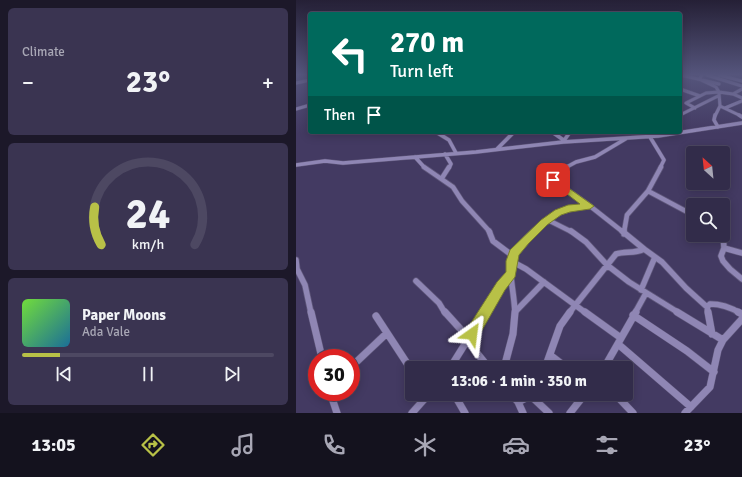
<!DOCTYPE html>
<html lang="en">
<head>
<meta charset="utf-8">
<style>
	:root { --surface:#322c4a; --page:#3a3451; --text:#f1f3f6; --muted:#a8a7b5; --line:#4d4862; --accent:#b8c147 }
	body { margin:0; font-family:Signika,sans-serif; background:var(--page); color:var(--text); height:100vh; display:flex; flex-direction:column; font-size:15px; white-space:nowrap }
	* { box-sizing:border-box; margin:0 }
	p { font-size:13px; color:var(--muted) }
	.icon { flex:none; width:22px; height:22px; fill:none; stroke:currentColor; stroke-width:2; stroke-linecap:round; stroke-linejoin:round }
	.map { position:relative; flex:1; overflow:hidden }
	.drawer { display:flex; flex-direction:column; gap:8px; padding:8px; background:#1c1829; width:296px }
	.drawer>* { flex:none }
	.hud { position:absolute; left:12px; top:12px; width:374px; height:122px; border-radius:4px; box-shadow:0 2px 10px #0003,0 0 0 1px var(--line); background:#00695c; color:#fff; overflow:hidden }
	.needle { width:26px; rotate:333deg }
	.buttons { position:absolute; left:390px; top:146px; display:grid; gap:8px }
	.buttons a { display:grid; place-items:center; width:44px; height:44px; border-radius:4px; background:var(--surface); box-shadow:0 2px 10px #0003,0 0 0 1px var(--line); font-size:20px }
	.speed { position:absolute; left:12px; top:349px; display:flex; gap:8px; font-size:20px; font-weight:700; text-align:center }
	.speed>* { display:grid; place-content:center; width:52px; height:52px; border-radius:50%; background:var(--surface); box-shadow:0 2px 10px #0003,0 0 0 1px var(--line); line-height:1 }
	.speed .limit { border:6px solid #d22; background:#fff; color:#111 }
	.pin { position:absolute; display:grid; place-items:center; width:34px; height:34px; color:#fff; margin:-17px; border-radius:8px; box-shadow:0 2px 6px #0006 }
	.me { position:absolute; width:44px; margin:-22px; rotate:31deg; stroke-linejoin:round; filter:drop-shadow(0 0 3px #0008) }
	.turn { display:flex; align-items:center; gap:14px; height:84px; padding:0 16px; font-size:18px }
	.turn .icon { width:52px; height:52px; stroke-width:2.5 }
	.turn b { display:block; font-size:28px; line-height:34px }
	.then { display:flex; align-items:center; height:38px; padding:0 16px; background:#0003; gap:8px; font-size:15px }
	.big { font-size:30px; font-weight:700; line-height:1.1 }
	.drawer .card { flex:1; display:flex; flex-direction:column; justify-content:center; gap:6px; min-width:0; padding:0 14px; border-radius:6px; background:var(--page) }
	.drawer .dial { align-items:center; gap:0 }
	.dial svg { height:104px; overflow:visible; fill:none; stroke:var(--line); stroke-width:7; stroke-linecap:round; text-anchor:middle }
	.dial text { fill:var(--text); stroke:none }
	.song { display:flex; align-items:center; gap:12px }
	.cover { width:48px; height:48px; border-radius:6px; background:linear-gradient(135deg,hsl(100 70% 55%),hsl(200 70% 35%)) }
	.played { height:4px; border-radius:2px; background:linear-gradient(90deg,var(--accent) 15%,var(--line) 15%) }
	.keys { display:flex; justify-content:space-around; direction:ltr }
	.heat { display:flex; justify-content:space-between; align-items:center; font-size:22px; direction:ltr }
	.trip { position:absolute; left:109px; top:361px; width:228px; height:40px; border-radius:4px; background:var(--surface); box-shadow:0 2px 10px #0003,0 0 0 1px var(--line); font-weight:700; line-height:40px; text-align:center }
	.menu { display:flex; height:64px; justify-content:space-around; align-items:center; background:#14121e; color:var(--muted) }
	.menu .icon { width:28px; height:28px }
	.menu .selected { color:var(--accent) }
	.menu b { font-size:18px; color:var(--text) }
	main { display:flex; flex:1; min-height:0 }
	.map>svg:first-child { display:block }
</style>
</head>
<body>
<main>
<section class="drawer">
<div class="card"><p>Climate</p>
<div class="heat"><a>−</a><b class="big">23°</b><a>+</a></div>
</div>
<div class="card dial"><svg viewBox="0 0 100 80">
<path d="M14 69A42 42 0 1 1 86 69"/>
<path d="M14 69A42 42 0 0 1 9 40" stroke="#b8c147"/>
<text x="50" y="56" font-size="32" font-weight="700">24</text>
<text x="50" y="72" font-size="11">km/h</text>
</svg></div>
<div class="card">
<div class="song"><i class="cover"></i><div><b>Paper Moons</b><p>Ada Vale</p></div></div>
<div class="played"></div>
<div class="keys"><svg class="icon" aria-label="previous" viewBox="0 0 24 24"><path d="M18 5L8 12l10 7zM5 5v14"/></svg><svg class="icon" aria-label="pause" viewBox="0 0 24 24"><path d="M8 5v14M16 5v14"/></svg><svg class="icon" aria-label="next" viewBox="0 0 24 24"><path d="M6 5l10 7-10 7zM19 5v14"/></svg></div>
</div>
</section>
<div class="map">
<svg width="446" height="413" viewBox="0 0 446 413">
	<rect width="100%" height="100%" fill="#433a62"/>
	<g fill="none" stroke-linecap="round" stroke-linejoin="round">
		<defs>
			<path id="minor-far4" d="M385,75L423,84
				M406,75L404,78L405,80L420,87L423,92L437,94L446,98
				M411,75L446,86
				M423,75L446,81
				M0,83L14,80
				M384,89L404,96
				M437,94L446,89
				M424,106L445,116
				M399,108L390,103L410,93L423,92
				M429,108L446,101
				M0,109L14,105
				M384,115L422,96
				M419,116L424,106L423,93"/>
			<path id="minor-far3" d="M419,115L418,120L422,127
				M443,115L446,117
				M140,132L153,140L160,153
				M256,132L269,141
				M351,132L368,160L364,168
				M267,142L274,132
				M201,149L218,132
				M149,154L155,164L153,168
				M119,157L129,168
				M0,165L29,161L47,163L180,152L267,142L362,136L446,123
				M269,168L280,162L299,157L331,138"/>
			<path id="minor-far2" d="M128,167L157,187L166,201L194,232
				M271,167L258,173L256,177L260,182L294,206L327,232
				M146,178L153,167
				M352,191L397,215
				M252,220L276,232
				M237,232C256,215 268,208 294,206
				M328,232L331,215L352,191L365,167"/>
			<path id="minor-far1" d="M193,231L197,241L217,256
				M275,231L290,242L311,265L333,282L383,313
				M326,231L348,249
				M328,234V231
				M427,235L428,248L425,256L427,261L434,269L446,279
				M428,248L446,253
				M0,260L1,269L9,285L15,313
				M215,261L230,269L290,313
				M120,281L143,303L149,313
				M345,290L359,257
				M411,307L414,304C425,304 434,307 444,313
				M219,312L248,282
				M188,313L215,273
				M219,313C217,274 204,261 238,231
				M273,313L320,254C330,251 338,254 348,249L366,262L390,288L411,307L412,313
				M339,313L350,293"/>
			<path id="minor" d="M15,312L26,358
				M149,312L168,333L172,342L193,368
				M289,312L325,338
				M381,312L427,340
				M412,312L416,334
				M442,312L446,314
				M337,315L391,351L418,372
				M80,316L116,371
				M322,344L395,407
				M254,355L271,368
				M55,367L91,333
				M154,368L189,312
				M208,368L217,334L219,312
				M249,368L264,326L274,312
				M308,368L340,312
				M34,392L41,413
				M158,394L169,413
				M215,394L222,402L227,413
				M319,394L337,413
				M222,402L230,398H237L253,413
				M116,413L133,394
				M274,413L289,394
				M389,413L414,387L422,350L427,340L446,319"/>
		</defs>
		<!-- minor-far4 casing -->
		<use href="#minor-far4" stroke="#5f577a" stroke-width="4"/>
		<!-- minor-far3 casing -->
		<use href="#minor-far3" stroke="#5f577a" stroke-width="4.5"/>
		<!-- minor-far2 casing -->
		<use href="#minor-far2" stroke="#5f577a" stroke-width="6"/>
		<!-- minor-far1 casing -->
		<use href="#minor-far1" stroke="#5f577a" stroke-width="7"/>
		<!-- minor casing -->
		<use href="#minor" stroke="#5f577a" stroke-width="8"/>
		<!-- minor-far4 -->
		<use href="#minor-far4" stroke="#8f86b4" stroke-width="3"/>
		<!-- minor-far3 -->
		<use href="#minor-far3" stroke="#8f86b4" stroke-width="3.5"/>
		<!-- minor-far2 -->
		<use href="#minor-far2" stroke="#8f86b4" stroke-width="4.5"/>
		<!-- minor-far1 -->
		<use href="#minor-far1" stroke="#8f86b4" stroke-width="5.5"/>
		<!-- minor -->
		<use href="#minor" stroke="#8f86b4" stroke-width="7"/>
	</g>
	<!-- sky -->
	<linearGradient id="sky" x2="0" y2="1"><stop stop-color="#252036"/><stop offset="0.56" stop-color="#55557c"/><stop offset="1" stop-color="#55557c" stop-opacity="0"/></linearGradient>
	<rect width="446" height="133" fill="url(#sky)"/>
	<!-- route -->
	<path fill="#b8c147" stroke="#787d2e" d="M257,177L298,206L294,209L274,212L265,215L251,225L233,243L223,255L219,277L209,290L181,339L176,341L171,339L170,334L171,329L201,282L210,272V261L214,250L245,220L259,210L272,205L284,204L254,181L253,180Z"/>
</svg>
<div class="buttons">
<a><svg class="needle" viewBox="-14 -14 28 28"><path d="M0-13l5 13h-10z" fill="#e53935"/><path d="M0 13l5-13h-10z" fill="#a8a7b5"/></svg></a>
<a><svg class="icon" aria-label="search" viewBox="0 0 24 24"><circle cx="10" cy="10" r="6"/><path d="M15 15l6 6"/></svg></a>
</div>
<div class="speed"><div class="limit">30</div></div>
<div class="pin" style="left:257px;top:180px;background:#d93025"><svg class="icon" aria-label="arrive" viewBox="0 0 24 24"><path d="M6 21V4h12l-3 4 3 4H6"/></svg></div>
<svg class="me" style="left:176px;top:334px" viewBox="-20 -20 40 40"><path d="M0-17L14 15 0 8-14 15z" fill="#b8c147" stroke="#fff" stroke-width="4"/></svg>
<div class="trip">13:06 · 1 min · 350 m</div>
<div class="hud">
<div class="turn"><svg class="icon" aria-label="left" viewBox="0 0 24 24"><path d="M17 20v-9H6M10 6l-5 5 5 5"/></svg><div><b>270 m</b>Turn left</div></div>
<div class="then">Then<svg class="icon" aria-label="arrive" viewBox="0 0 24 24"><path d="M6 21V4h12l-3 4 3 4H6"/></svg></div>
</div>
</div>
</main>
<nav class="menu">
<b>13:05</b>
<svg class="icon selected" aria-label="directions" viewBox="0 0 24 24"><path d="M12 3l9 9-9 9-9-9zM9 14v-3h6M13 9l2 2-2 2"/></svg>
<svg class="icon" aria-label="music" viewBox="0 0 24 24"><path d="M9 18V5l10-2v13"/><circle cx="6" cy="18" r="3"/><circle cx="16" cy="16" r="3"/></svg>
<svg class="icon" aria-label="phone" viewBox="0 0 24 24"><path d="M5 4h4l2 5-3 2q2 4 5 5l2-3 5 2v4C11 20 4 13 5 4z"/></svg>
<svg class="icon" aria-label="climate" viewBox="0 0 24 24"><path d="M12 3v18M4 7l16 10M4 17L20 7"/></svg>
<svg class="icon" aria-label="car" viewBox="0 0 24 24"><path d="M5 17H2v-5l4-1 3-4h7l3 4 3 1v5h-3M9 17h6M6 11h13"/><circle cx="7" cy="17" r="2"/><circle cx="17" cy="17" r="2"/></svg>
<svg class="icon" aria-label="filters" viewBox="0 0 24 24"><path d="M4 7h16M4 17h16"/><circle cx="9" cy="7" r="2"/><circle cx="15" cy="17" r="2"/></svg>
<b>23°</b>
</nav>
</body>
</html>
